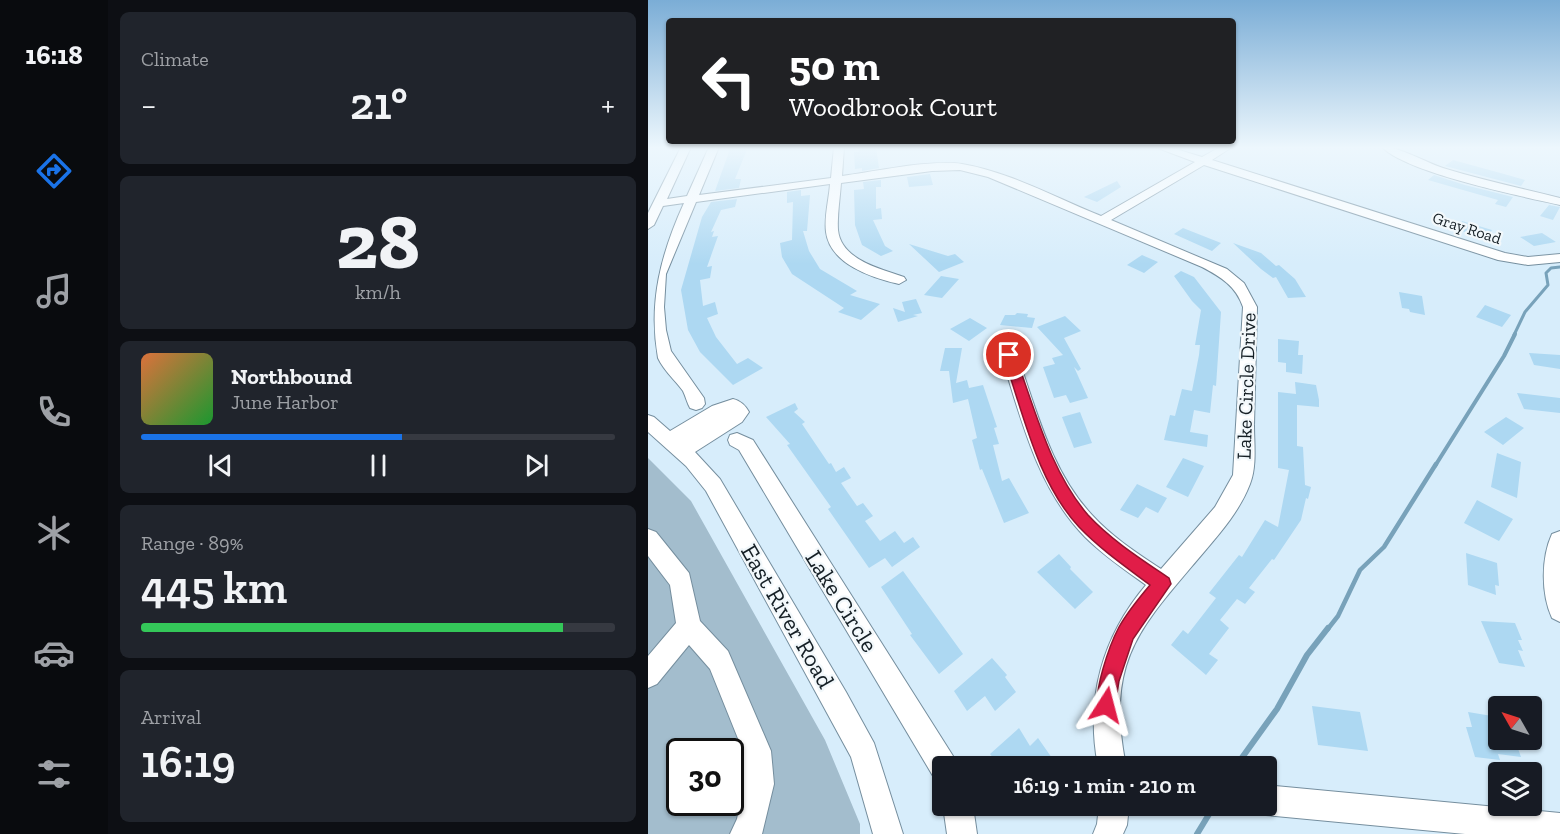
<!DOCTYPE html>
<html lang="en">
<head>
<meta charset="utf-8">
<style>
	:root { --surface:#171b24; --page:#20242c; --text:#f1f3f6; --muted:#9ea1a6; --line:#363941; --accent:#1a73e8 }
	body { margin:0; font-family:"Zilla Slab",serif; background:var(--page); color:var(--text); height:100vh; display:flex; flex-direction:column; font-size:22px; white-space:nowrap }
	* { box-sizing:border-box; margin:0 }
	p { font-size:20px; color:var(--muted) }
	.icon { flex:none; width:33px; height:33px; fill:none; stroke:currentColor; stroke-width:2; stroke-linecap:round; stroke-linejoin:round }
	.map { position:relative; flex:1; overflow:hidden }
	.drawer { display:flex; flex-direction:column; gap:12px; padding:12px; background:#0d0f14; width:540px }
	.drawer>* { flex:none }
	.guide { position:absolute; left:18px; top:18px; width:570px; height:126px; border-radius:6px; box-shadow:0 2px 4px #0004; background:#202124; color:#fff; overflow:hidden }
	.needle { width:39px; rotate:309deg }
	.controls { position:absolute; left:840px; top:696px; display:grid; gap:12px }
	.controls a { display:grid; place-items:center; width:54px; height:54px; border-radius:6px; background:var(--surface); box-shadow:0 2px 4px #0004; font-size:30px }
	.speed { position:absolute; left:18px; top:738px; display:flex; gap:12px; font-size:30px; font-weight:700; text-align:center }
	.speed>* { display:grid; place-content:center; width:78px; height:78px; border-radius:50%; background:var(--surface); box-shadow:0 2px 4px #0004; line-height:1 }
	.speed .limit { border:3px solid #111; border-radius:9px; background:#fff; color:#111 }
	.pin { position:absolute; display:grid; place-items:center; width:51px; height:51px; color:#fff; margin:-26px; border:3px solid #fff; border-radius:50%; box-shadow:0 2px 6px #0007 }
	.me { position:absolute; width:66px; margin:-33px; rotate:9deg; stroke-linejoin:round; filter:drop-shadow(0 0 4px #0008) }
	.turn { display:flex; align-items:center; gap:21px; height:126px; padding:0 24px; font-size:27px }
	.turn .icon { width:78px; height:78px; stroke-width:2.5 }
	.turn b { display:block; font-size:42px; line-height:51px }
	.big { font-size:45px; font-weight:600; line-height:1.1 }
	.drawer .tile { flex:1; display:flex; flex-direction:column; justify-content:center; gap:9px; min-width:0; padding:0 21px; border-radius:9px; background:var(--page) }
	.drawer .dial { align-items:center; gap:0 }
	.dial b { font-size:78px; line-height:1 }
	.song { display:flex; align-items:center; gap:18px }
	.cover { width:72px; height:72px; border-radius:9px; background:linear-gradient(135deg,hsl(20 70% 55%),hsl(130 70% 35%)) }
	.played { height:6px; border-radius:3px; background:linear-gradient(90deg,var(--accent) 55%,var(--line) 55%) }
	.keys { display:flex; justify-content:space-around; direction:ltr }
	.heat { display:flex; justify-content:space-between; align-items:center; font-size:33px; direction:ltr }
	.charge { height:9px; border-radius:4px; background:linear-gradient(90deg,#34c759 89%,var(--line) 0) }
	.trip { position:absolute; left:284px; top:756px; width:345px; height:60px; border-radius:6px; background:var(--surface); box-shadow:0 2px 4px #0004; font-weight:600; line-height:60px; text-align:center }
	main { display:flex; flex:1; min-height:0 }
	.dock { display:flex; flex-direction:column; width:108px; justify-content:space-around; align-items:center; background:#090b0e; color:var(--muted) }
	.dock .icon { width:42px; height:42px }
	.dock .current { color:var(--accent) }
	.dock b { font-size:27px; color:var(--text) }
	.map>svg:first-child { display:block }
</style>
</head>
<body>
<main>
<nav class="dock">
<b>16:18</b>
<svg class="icon current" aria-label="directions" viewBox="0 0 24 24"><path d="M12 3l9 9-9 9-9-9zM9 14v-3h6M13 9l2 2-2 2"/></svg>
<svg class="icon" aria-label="music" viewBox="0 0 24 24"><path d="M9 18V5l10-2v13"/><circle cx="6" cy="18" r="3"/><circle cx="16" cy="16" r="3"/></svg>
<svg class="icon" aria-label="phone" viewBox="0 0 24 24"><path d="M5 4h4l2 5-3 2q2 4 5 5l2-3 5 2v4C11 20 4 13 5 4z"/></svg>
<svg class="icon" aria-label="climate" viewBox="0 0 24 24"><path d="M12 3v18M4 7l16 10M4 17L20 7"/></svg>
<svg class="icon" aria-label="car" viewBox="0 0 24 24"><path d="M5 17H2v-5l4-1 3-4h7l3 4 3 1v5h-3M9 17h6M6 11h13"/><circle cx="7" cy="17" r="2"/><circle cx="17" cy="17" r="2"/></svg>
<svg class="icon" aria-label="filters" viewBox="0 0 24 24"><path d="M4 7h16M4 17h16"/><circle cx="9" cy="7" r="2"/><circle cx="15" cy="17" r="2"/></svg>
</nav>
<section class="drawer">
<div class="tile"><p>Climate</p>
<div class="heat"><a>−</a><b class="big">21°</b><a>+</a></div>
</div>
<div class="tile dial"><b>28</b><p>km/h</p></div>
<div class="tile">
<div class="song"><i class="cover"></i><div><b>Northbound</b><p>June Harbor</p></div></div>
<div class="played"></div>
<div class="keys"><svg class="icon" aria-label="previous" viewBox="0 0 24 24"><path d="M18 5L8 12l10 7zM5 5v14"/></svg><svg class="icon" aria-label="pause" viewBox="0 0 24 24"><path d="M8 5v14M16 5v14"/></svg><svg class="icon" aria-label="next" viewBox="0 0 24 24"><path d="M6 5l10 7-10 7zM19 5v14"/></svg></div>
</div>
<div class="tile"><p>Range · 89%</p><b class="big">445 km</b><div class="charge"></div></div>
<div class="tile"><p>Arrival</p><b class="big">16:19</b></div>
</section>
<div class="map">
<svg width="912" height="834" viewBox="0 0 912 834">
	<rect width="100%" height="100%" fill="#d7edfb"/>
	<!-- green -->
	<path fill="#a3bdcd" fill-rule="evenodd" d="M0,458L43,501L177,740L212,824V834H0ZM32,752H82V802H32Z"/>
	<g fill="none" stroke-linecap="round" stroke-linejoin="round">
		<!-- stream-far3 -->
		<path stroke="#78a2ba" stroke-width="3" d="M866,335L877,312L900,285L898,273L903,268L912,267"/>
		<!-- stream-far2 -->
		<path stroke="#78a2ba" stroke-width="4" d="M787,466L856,356L867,334"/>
		<!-- stream-far1 -->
		<path stroke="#78a2ba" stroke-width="4.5" d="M679,630L690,616L712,570L736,547L788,464"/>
		<!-- stream -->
		<path stroke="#78a2ba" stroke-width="6" d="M588,766L629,709L659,655L680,628
			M549,834L566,806"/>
	</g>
	<!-- building -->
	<path fill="#add8f2" d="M100,147L87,179H93L91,188L67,191L82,149Z
		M212,147H228L231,168L214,171V168L207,169L206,152H211Z
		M805,160L856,174L877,180L873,186L797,166Z
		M282,174L285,185L261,187L259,177Z
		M786,175L817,185L865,197L858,207L847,204L850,200L780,180Z
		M233,180V187H228V209L233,208L234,219L225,220L237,246L245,251L233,256L214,245L207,225L206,190L216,189L215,182Z
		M469,181L473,187L449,202L436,197Z
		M153,190V196L162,195L159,231H155L161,251L172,269L209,291L202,295L232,304L213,320L190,312L196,308L144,274L134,257L132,243L144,240L145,202L139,203V192Z
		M89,199L87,207L73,210L63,232L66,231L64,237L70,236L59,267L64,266L62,278L52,280L55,306L67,302L70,314L59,318L68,337L89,364L100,358L115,368L85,385L52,352L40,330L33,290L54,217L63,202Z
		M901,205L912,207L905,220L892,216Z
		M814,221L844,230L838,239L811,230Z
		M535,228L573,243L564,251L526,234Z
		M894,233L908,242L886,246L872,237Z
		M585,243L613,253L628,266L631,265L647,279L658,297L640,298L628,277L625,278L613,269Z
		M261,244L300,256L307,254L316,262L291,272Z
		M494,255L510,262L496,273L479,265Z
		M533,271L546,277L573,312L568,386L565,385L562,413L546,410L542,432L560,435L559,447L516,440L522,415L527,416L534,389L544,391L551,355L552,345H547L553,310L544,301L526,276Z
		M293,276L311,279L294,298L276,295Z
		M751,292L774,296L777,315L762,312L761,309L754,308Z
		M268,299L274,313L265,315L270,316L250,322L245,308L257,312L254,302Z
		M837,305L863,315L854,327L828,317Z
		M369,313L380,314L379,317L387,318L384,328L352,325L357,315H367Z
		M417,316L433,331L416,338L433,369L430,371L426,367L440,398L422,403L418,395L406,398L395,367L407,364L404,358L415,355L389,327Z
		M322,318L339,328L321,341L302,329Z
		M630,339L651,341L650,355H655L654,374L638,372V363L630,362Z
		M297,348H314L308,383L319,380L321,388L335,385L349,427L346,428L351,444L345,445L354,481L361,478L381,513L356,523L334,469L332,470L324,440L329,438L320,399L305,403L301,371H292Z
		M881,353L912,355V369L886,365Z
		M647,382L668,385L671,400V407L649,405V446L655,447L657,485L663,487L660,499L658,498L653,520L626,560L624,559L601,588L607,592L597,604L589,599L572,620L581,628L561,654L570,660L558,675L523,645L535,630L540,634L568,598L561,593L591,555L594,557L617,520L630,527L641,470L630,468V392L648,394Z
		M869,393L912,398V413L876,409Z
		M147,403L150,409L146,412L157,422L154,424L181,464L183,463L188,472L196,467L203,478L193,483L209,506L215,503L225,516L217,521L232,541L247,531L256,543L265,537L272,547L244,567L237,558L221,568L180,509L183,507L139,445L142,444L118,417Z
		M432,412L444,443L426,448L414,417Z
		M858,417L876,428L855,445L836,432Z
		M849,453L873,462L869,498L843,487Z
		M535,458L556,466L540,497L518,487Z
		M489,484L519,498L510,513L498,507L490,518L472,510Z
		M829,500L865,519L851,541L816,523Z
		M818,553L849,563L851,586L847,585L848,595L820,585Z
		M411,554L423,567L422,569L445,592L427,609L389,572Z
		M255,571L315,654L291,674L262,635L264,634L233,587Z
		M833,621L867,623L874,640H870L875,651L870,650L877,667L851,663Z
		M344,658L359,675L357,677L368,692L347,711L337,696L319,711L306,691Z
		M664,706L712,712L720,751L670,745Z
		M820,712L850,717V740H867L873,757L850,754L852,760L827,757L818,727H824Z
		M371,728L382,746L390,738L404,758L393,766H352L342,754Z"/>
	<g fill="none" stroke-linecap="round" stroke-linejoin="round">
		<defs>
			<path id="minor" d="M33,147H43L19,199L39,196L61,147H71L51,195L183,178L186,147H196L194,176C225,172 285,159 314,164C362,172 408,198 453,216L547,162L507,147H521L554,157L572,147H584L564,160L857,253L880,257L912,254V262L880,265L850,260L556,165L463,220L579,269L596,283L609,307C608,346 607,386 606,425C606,444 609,466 602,484C592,510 574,531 556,552C492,628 457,659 478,766H450C437,699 454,637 498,585C477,570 455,555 437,537C389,488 373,418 353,355L355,351H367L369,355C389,411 403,471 444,515C464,537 489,553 513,569L567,507L585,475L595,307C588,286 573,277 554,267L340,177L312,170L284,171L193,183C192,198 189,215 190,230C193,260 233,269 256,277L258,280L251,284C224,278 182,264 178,232C176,217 181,199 182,184L48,202L18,274L16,307L18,330L23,351L56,398L57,404L54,408L48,410L42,408C39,403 38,397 35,391C27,380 16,371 10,358C0,302 13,254 36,203L15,206L6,225L0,229V213Z
				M734,147C750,146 777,162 795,168C833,180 873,188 912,198V205C873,196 759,173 734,147Z
				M85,399C93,401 97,405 101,412L94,422L47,452L72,479L198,692L226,743L255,834H225L203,757L58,491L38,466L0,432V415L6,417L22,431L64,406Z
				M89,433L105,440L305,756L309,766H294V780L285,776L91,450L82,445L80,440L82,435Z
				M0,529L8,532L41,573L52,621L80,651L123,751L126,784L114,834H82L89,819L96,784L95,751L62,669L41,645L9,684L0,688V656L28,623L22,585L0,556Z
				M912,531V622L904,618C893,594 893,558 904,534Z
				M618,785L912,813V834H817L618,815L608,810L606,806H618Z
				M295,806H325L329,834H299Z
				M451,806H481L479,825L475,834H445L449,824Z"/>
		</defs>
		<!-- minor casing -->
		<use href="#minor" stroke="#758e9e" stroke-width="2"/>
		<!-- minor -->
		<use href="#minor" fill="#fff" fill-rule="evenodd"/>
	</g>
	<!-- sky -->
	<linearGradient id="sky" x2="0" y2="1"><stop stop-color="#7badd6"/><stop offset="0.56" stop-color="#edf7fd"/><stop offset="1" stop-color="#edf7fd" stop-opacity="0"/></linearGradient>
	<rect width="912" height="264" fill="url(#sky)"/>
	<!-- route -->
	<path fill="#e11d48" stroke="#92132f" stroke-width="1.5" d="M361,351L367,355C387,409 402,471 440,515C463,540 493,559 521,578L523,584L485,639L471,681L466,712L458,715L451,712C444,693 462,644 471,627C480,611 491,598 502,585C478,567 452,549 431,527C389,482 375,412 355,355Z"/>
	<g text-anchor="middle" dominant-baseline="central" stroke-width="4.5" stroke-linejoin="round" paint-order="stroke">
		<!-- far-street labels -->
		<g font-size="16" fill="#151f25" stroke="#f2f8fb">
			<text transform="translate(819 228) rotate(18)">Gray Road</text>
		</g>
		<!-- street labels -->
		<g font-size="20" fill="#151f25" stroke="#f2f8fb">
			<text transform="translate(598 386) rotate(-88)">Lake Circle Drive</text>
		</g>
		<!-- near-street labels -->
		<g font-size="24" fill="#151f25" stroke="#f2f8fb">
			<text transform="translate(194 601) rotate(58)">Lake Circle</text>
			<text transform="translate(140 616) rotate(60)">East River Road</text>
		</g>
	</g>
</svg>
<div class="controls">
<a><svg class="needle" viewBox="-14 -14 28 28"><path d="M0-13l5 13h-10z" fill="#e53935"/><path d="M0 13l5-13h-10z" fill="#9ea1a6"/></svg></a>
<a><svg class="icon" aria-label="layers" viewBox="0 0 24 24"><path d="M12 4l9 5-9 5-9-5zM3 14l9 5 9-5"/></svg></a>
</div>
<div class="speed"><div class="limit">30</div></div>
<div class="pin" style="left:361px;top:355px;background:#d93025"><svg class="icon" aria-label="arrive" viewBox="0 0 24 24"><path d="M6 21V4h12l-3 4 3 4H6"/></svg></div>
<svg class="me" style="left:458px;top:705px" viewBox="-20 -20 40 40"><path d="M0-17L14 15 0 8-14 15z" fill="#e11d48" stroke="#fff" stroke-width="4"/></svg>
<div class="trip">16:19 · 1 min · 210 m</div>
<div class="guide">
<div class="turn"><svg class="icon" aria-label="left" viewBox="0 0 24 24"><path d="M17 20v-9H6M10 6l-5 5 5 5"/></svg><div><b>50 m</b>Woodbrook Court</div></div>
</div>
</div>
</main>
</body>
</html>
